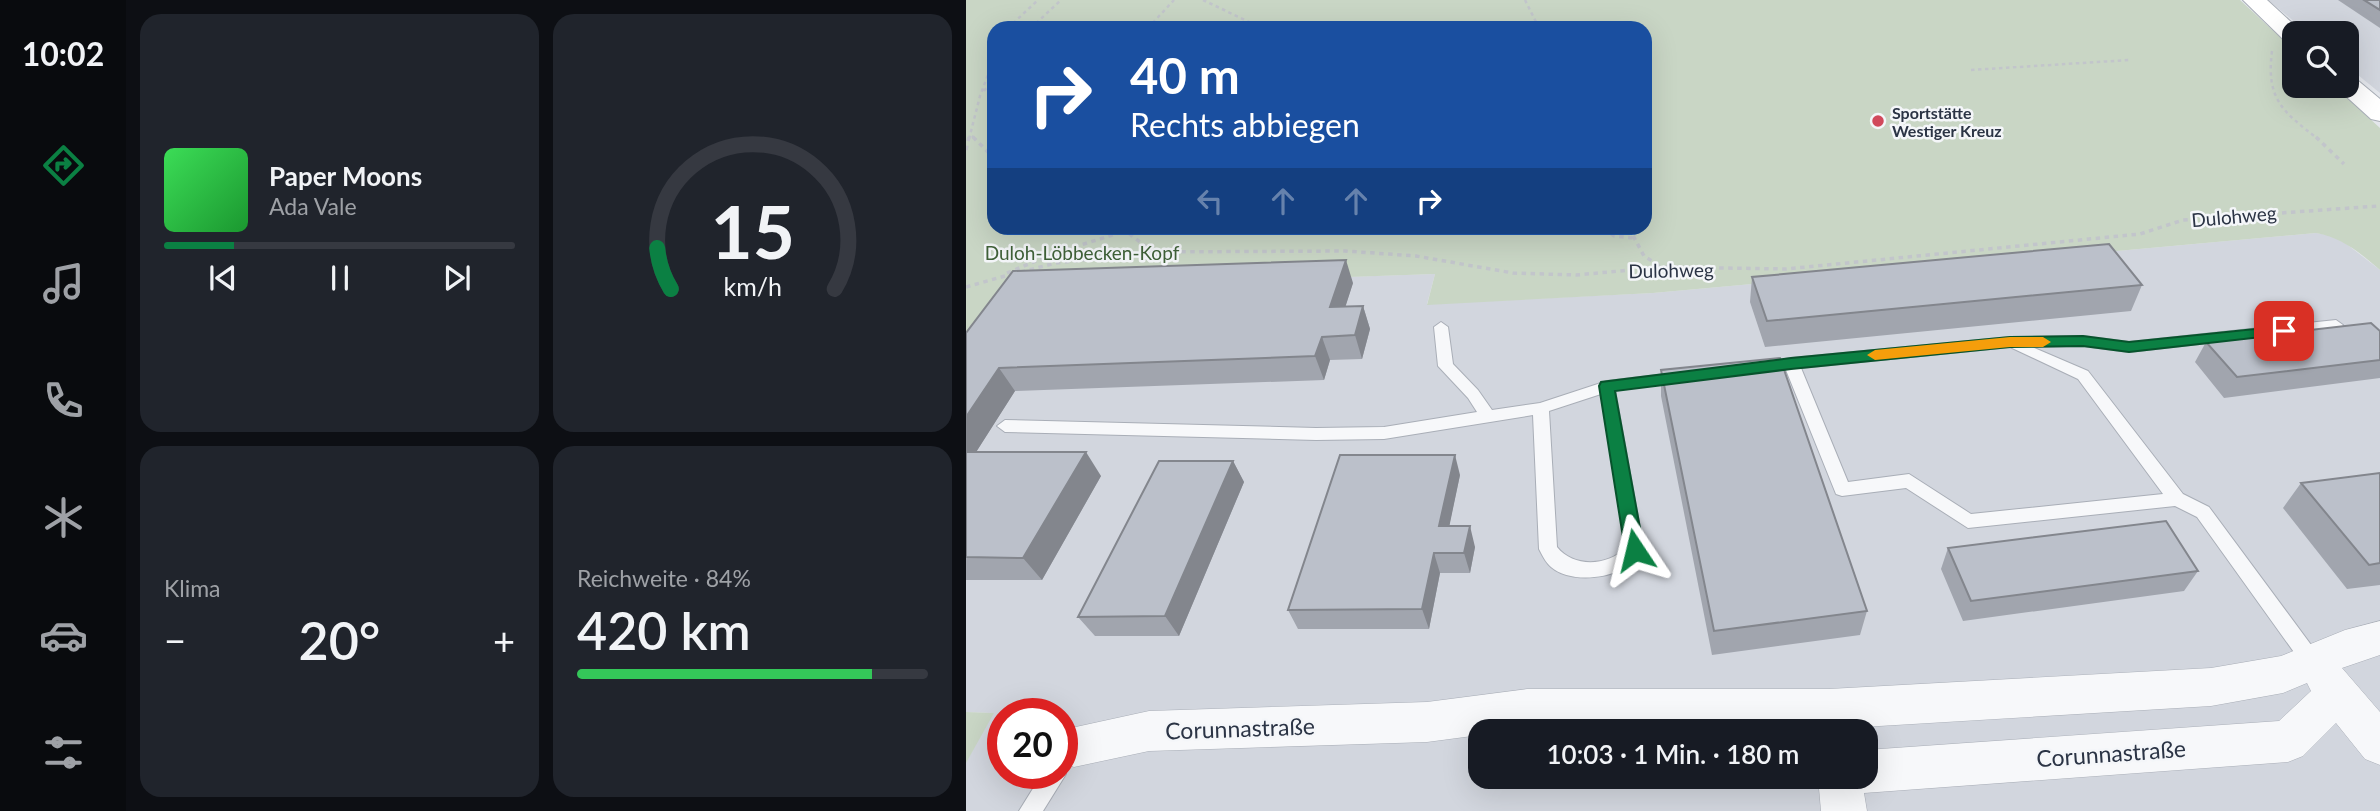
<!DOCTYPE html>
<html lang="de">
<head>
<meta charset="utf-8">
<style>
	:root { --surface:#171b24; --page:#20242c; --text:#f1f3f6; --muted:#9ea1a6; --line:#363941; --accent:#0b8043 }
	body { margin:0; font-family:Lato,sans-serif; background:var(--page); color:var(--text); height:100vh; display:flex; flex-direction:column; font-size:26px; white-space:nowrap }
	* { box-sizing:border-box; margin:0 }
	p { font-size:23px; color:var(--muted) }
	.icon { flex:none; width:38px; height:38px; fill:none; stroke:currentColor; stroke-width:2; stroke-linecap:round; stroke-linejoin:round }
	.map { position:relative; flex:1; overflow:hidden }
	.sheet { display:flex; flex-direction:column; gap:14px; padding:14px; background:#0d0f14; width:840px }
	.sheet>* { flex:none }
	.banner { position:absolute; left:21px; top:21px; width:665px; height:214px; border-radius:21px; box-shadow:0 7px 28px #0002; background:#1a4fa0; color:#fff; overflow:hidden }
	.buttons { position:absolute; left:1316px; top:21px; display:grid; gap:14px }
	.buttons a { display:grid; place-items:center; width:77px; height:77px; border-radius:14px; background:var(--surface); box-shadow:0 7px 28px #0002; font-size:35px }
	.speed { position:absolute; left:21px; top:698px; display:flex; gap:14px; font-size:35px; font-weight:700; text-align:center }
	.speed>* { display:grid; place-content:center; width:91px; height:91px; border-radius:50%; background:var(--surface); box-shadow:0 7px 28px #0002; line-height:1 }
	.speed .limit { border:10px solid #d22; background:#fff; color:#111 }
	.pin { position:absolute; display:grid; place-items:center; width:60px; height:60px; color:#fff; margin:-30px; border-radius:14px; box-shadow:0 4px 10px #0006 }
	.me { position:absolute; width:77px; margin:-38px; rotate:350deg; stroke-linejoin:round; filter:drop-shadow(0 0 5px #0008) }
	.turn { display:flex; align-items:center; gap:24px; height:147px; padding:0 28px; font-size:32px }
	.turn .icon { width:91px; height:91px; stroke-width:2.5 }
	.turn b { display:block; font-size:49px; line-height:60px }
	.lanes { display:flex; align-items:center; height:66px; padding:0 28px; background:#0003; justify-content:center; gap:35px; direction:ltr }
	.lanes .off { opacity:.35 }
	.big { font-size:52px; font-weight:600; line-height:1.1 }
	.sheet .card { flex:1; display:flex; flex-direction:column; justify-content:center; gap:10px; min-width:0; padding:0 24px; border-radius:21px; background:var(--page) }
	.sheet .dial { align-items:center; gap:0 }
	.dial svg { height:182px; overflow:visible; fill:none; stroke:var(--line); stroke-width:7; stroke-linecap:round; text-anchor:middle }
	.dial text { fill:var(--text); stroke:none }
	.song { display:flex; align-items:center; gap:21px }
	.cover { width:84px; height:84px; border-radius:10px; background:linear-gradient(135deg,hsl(130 70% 55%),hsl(130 70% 35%)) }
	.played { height:7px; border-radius:4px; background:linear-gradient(90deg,var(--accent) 20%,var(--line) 20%) }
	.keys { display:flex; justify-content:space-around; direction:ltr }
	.heat { display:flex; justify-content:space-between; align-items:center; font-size:38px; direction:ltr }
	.charge { height:10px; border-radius:5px; background:linear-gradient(90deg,#34c759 84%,var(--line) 0) }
	.sheet .tiles { flex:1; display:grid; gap:14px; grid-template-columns:repeat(2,1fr) }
	.trip { position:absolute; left:502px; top:719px; width:410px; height:70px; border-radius:21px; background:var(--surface); box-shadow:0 7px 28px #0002; font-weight:600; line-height:70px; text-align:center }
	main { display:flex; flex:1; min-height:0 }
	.tabs { display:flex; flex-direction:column; width:126px; justify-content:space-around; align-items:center; background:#090b0e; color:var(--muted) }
	.tabs .icon { width:49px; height:49px }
	.tabs .active { color:var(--accent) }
	.tabs b { font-size:32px; color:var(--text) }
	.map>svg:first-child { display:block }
</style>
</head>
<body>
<main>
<nav class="tabs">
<b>10:02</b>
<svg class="icon active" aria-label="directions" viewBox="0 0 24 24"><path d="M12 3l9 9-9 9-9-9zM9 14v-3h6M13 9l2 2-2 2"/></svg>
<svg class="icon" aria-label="music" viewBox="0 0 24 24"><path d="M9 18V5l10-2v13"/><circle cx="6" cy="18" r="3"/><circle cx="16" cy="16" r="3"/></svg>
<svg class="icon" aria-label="phone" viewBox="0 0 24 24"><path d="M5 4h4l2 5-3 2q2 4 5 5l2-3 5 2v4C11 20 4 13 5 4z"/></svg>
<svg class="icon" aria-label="climate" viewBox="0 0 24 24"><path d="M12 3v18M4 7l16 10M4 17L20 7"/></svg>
<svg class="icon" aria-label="car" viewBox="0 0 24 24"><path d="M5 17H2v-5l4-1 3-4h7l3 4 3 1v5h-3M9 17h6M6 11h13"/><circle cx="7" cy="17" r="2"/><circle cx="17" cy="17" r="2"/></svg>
<svg class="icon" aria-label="filters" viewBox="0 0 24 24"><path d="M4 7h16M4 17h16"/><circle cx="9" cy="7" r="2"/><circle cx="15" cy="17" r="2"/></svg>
</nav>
<section class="sheet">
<div class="tiles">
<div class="card">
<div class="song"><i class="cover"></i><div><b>Paper Moons</b><p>Ada Vale</p></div></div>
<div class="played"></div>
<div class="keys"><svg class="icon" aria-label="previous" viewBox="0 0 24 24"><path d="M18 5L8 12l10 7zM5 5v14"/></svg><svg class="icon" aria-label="pause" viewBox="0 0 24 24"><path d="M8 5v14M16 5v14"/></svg><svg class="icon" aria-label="next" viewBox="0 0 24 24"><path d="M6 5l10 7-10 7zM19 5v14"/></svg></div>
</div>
<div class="card dial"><svg viewBox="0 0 100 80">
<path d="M14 69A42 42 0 1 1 86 69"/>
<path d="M14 69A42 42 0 0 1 8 51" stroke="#0b8043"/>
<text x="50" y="56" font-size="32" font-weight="700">15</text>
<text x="50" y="72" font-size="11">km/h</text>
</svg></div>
<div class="card"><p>Klima</p>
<div class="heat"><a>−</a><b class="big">20°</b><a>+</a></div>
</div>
<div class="card"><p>Reichweite · 84%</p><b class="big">420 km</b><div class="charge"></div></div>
</div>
</section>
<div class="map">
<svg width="1414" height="811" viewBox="0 0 1414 811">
	<rect width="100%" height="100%" fill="#e4e7ec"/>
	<!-- built -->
	<path fill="#d2d6de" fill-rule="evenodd" d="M1302,0H1414V93L1381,66V33H1342Z
		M1350,233L1367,236L1378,242L1414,270V811H0V762L27,713L0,712V354L56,288L469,274L461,304L687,293ZM37,714H96V774H37ZM514,732H900V777H514Z"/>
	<!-- green -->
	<path fill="#c9d6c5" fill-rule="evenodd" d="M0,0H1274L1328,50V86H1368L1414,128V270C1394,253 1377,238 1350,233L687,293L461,305L469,274L60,288L0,355ZM28,28H679V228H28Z
		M0,712L28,713L0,763Z"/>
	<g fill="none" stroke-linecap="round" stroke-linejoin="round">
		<defs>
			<path id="service" d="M1370,320L1377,325L1375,328L1163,352L1117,346L1066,347L1122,371L1217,494L1243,507L1354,657L1357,663L1354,669L1347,672L1340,669L1231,517L1209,506L1002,528L940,488L876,496L870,494L820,370L798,372L790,367L798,362L825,358L1044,337L1117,336L1163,342ZM1044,347L1112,379L1197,494L1005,514L943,474L882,482L835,368Z
				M475,322L482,327L487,364L512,390L526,410L574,403L641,381L716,372L721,373L724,377L721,381L716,382L649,390L678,550C665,577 608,587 585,567C580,563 576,555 573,549L567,415L418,439L350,440L39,432L31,426L39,420L350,428L418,427L511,412L502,398L472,366L468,327ZM635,394L660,548C641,566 608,568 591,547L583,411Z
				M96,766L100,774L77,811H53L76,774H96Z"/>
			<path id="minor" d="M1414,621V655L1376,668L1414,712V765L1399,759L1370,723L1337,756L1322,762L898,793L901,811H855L852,777H900V750L1313,721L1345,691L1341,683L1317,693L1245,706L863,729H561L514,732V735L461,742L183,751L108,767L96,762V730L183,711L461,702L561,689H863L1245,668L1315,656L1379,630Z"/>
			<path id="secondary" d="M1277,0H1301L1337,33H1328V44L1320,42Z
				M1381,77L1390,79L1414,99V121L1405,119L1372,89L1370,86H1381Z"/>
		</defs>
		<!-- service casing -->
		<use href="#service" stroke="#a9aeb7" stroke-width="2"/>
		<!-- minor casing -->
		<use href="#minor" stroke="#a9aeb7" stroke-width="1"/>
		<!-- secondary casing -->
		<use href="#secondary" stroke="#a9aeb7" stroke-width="2"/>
		<!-- path-far1 -->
		<path stroke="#c2c5cb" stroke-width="2.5" stroke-dasharray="3.5 3.5" stroke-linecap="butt" d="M237,0L296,28
			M559,0L573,28
			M42,28L72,0
			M65,28L95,0
			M182,28L208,0
			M1306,51C1300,99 1316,111 1352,139
			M1005,70L1163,60
			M18,91L28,78
			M6,136L9,139
			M3,139L14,96L28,59"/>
		<!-- path -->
		<path stroke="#c2c5cb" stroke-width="3.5" stroke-dasharray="4.5 4.5" stroke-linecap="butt" d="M7,137L28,158
			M1350,137L1378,164
			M0,150L3,137
			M156,228L187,252
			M638,228L648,236L667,238
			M663,228L678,256L694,266
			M55,272L90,263L187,252L379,251L450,256L547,273L610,275L698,267L820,269L1174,234L1217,220L1412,206
			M41,273L89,253L169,228
			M0,287L46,274"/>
		<!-- service -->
		<use href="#service" fill="#f7f8fa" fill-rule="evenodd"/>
		<!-- minor -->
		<use href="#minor" fill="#f7f8fa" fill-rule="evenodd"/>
		<!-- secondary -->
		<use href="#secondary" fill="#fff" fill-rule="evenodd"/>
	</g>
	<!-- wall -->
	<path fill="#a1a5ae" d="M1372,0H1414V28Z
		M786,277L1176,285L1165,311L799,347L784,302Z
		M387,283L379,307L397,306L404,329L396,359L364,360L358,380L49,391L10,452L135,476L76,580H0V333Z
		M1414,331V378L1258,398L1229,362L1240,342Z
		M695,370L901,611L894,635L746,655L695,396Z
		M267,461L278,482L213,636H129L112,617Z
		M1414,473V585L1381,589L1317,508L1335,483Z
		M494,475L483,526L509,547L504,573H474L463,629H332L322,610Z
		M982,548L1232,571L1218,591L997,621L975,569Z"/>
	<!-- shaded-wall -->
	<path fill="#83868d" d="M380,260L387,283L372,330L364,307Z
		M397,306L404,329L396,359L389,335Z
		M356,337L364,360L358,380L349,356Z
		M33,368L49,391L0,468V417Z
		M120,452L135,476L76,580L57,558Z
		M489,455L494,475L479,547L473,526Z
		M267,461L278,482L213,636L199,616Z
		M504,526L509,547L504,573L498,553Z
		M468,553L474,573L463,629L456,609Z"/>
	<!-- building -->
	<path fill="#bbc0ca" stroke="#83868d" stroke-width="2" d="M1398,0H1414V10Z
		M1143,244L1176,285L801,321L786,277Z
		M380,260L364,307L397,306L389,335L356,337L349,356L33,368L0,417V333L47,271Z
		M1405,323L1414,331V360L1271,377L1240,342Z
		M814,358L901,611L748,631L695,370Z
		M0,452H120L57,558L0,557Z
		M374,455H489L473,526H504L498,553H468L456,609L322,610Z
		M193,461H267L199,616L112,617Z
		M1414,473V563L1403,565L1335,483Z
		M1200,521L1232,571L1005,601L982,548Z"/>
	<!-- route -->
	<path fill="#0b8043" stroke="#07532c" stroke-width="2" d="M1318,326L1325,331L1323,334L1163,352L1117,346L1044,347L825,369L649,391L678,550L675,555L669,558L662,555L659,550L633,386L635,382L825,358L1044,337L1117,336L1163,342Z"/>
	<!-- slow -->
	<path fill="#f59e0b" d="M1044,337H1077L1085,342L1077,347H1044L909,360L901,355L909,350Z"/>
	<!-- markers -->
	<circle fill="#d1495b" stroke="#f4f6f9" stroke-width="2.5" cx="912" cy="121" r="7"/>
	<g text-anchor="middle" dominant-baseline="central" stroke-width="5" stroke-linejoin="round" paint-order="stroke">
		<!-- far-poi labels -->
		<g font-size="16" font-weight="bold" fill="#2b3445" stroke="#f4f6f9" text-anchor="start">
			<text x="926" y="112">Sportstätte<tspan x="926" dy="18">Westiger Kreuz</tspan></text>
		</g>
		<!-- street labels -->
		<g font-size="19" fill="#2b3445" stroke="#f4f6f9">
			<text transform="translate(1268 216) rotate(-5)">Dulohweg</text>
			<text transform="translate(705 270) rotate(-1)">Dulohweg</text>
		</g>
		<!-- park labels -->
		<g font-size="19" fill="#3f6138" stroke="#f4f6f9">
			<text x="116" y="252">Duloh-Löbbecken-Kopf</text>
		</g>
		<!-- near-street labels -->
		<g font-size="23" fill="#2b3445" stroke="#f4f6f9">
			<text transform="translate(274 728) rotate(-2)">Corunnastraße</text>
			<text transform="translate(1145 753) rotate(-4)">Corunnastraße</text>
		</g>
	</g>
</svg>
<div class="buttons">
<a><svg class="icon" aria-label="search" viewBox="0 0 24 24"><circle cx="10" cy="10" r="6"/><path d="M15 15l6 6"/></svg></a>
</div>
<div class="speed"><div class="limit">20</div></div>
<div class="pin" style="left:1318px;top:331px;background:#d93025"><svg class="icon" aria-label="arrive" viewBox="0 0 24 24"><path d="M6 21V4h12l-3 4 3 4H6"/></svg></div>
<svg class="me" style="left:669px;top:550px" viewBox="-20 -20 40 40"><path d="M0-17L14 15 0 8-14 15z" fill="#0b8043" stroke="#fff" stroke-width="4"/></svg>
<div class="trip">10:03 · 1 Min. · 180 m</div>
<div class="banner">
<div class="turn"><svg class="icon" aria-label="right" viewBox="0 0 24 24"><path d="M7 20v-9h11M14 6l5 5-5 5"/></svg><div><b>40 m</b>Rechts abbiegen</div></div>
<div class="lanes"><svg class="icon off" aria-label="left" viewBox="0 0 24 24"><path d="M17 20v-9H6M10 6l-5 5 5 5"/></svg><svg class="icon off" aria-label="ahead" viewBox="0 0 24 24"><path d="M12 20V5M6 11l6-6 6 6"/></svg><svg class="icon off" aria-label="ahead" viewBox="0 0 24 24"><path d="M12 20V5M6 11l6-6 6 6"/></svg><svg class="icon" aria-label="right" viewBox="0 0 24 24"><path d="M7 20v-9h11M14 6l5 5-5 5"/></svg></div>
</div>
</div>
</main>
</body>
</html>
